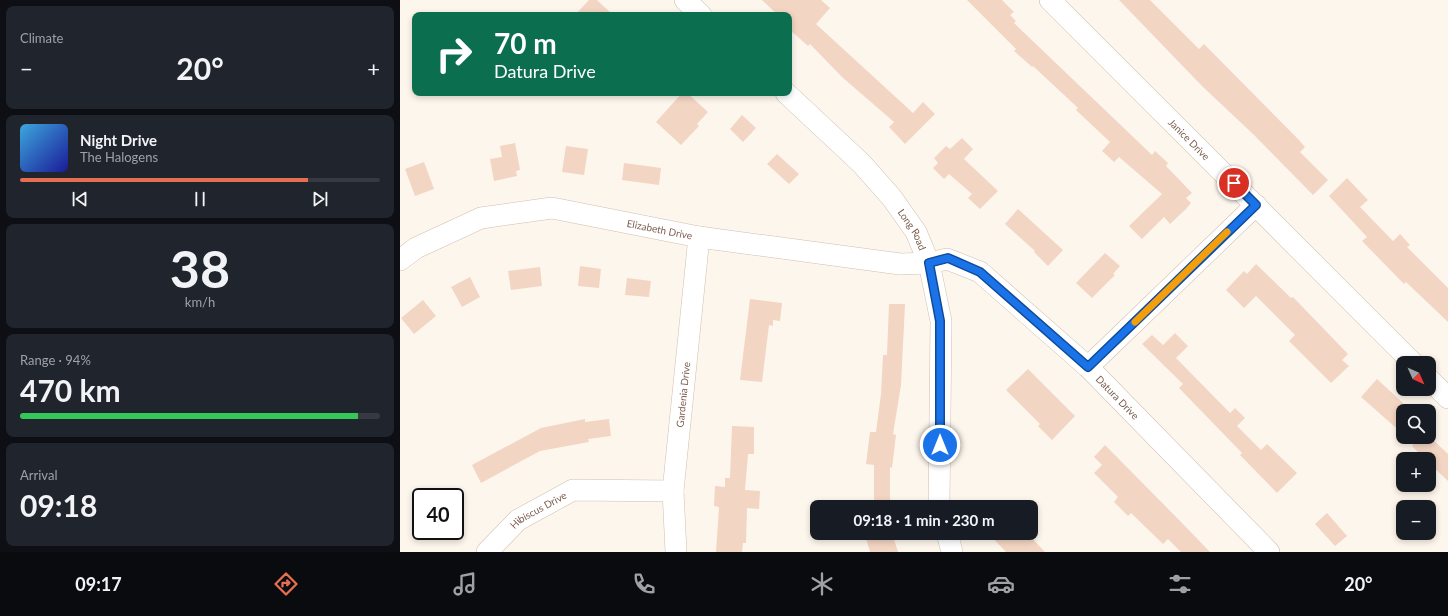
<!DOCTYPE html>
<html lang="en">
<head>
<meta charset="utf-8">
<style>
	:root { --surface:#171b24; --page:#20242c; --text:#f1f3f6; --muted:#9ea1a6; --line:#363941; --accent:#e76f51 }
	body { margin:0; font-family:Lato,sans-serif; background:var(--page); color:var(--text); height:100vh; display:flex; flex-direction:column; font-size:15px; white-space:nowrap }
	* { box-sizing:border-box; margin:0 }
	p { font-size:13px; color:var(--muted) }
	.icon { flex:none; width:22px; height:22px; fill:none; stroke:currentColor; stroke-width:2; stroke-linecap:round; stroke-linejoin:round }
	.map { position:relative; flex:1; overflow:hidden }
	.drawer { display:flex; flex-direction:column; gap:6px; padding:6px; background:#0d0f14; width:400px }
	.drawer>* { flex:none }
	.guide { position:absolute; left:12px; top:12px; width:380px; height:84px; border-radius:8px; box-shadow:0 2px 6px #0003; background:#0b6e4f; color:#fff; overflow:hidden }
	.needle { width:26px; rotate:135deg }
	.buttons { position:absolute; left:996px; top:356px; display:grid; gap:8px }
	.buttons a { display:grid; place-items:center; width:40px; height:40px; border-radius:8px; background:var(--surface); box-shadow:0 2px 6px #0003; font-size:20px }
	.speed { position:absolute; left:12px; top:488px; display:flex; gap:8px; font-size:20px; font-weight:700; text-align:center }
	.speed>* { display:grid; place-content:center; width:52px; height:52px; border-radius:50%; background:var(--surface); box-shadow:0 2px 6px #0003; line-height:1 }
	.speed .limit { border:2px solid #111; border-radius:6px; background:#fff; color:#111 }
	.pin { position:absolute; display:grid; place-items:center; width:34px; height:34px; color:#fff; margin:-17px; border:2px solid #fff; border-radius:50%; box-shadow:0 1px 4px #0007 }
	.me { position:absolute; width:44px; margin:-22px; rotate:0deg; stroke-linejoin:round; filter:drop-shadow(0 0 3px #0008) }
	.turn { display:flex; align-items:center; gap:14px; height:84px; padding:0 16px; font-size:18px }
	.turn .icon { width:52px; height:52px; stroke-width:2.5 }
	.turn b { display:block; font-size:28px; line-height:34px }
	.big { font-size:30px; font-weight:700; line-height:1.1 }
	.drawer .tile { flex:1; display:flex; flex-direction:column; justify-content:center; gap:6px; min-width:0; padding:0 14px; border-radius:8px; background:var(--page) }
	.drawer .dial { align-items:center; gap:0 }
	.dial b { font-size:52px; line-height:1 }
	.song { display:flex; align-items:center; gap:12px }
	.cover { width:48px; height:48px; border-radius:6px; background:linear-gradient(135deg,hsl(200 70% 55%),hsl(240 70% 35%)) }
	.played { height:4px; border-radius:2px; background:linear-gradient(90deg,var(--accent) 80%,var(--line) 80%) }
	.keys { display:flex; justify-content:space-around; direction:ltr }
	.heat { display:flex; justify-content:space-between; align-items:center; font-size:22px; direction:ltr }
	.charge { height:6px; border-radius:3px; background:linear-gradient(90deg,#34c759 94%,var(--line) 0) }
	.trip { position:absolute; left:410px; top:500px; width:228px; height:40px; border-radius:8px; background:var(--surface); box-shadow:0 2px 6px #0003; font-weight:700; line-height:40px; text-align:center }
	.menu { display:flex; height:64px; justify-content:space-around; align-items:center; background:#090b0e; color:var(--muted) }
	.menu .icon { width:28px; height:28px }
	.menu .current { color:var(--accent) }
	.menu b { font-size:18px; color:var(--text) }
	main { display:flex; flex:1; min-height:0 }
	.map>svg:first-child { display:block }
</style>
</head>
<body>
<main>
<section class="drawer">
<div class="tile"><p>Climate</p>
<div class="heat"><a>−</a><b class="big">20°</b><a>+</a></div>
</div>
<div class="tile">
<div class="song"><i class="cover"></i><div><b>Night Drive</b><p>The Halogens</p></div></div>
<div class="played"></div>
<div class="keys"><svg class="icon" aria-label="previous" viewBox="0 0 24 24"><path d="M18 5L8 12l10 7zM5 5v14"/></svg><svg class="icon" aria-label="pause" viewBox="0 0 24 24"><path d="M8 5v14M16 5v14"/></svg><svg class="icon" aria-label="next" viewBox="0 0 24 24"><path d="M6 5l10 7-10 7zM19 5v14"/></svg></div>
</div>
<div class="tile dial"><b>38</b><p>km/h</p></div>
<div class="tile"><p>Range · 94%</p><b class="big">470 km</b><div class="charge"></div></div>
<div class="tile"><p>Arrival</p><b class="big">09:18</b></div>
</section>
<div class="map">
<svg width="1048" height="552" viewBox="0 0 1048 552">
	<rect width="100%" height="100%" fill="#fdf6ec"/>
	<!-- building -->
	<path fill="#f3d5c3" d="M189,0H197L213,15H175Z
		M362,0H421L430,8L416,24L513,113L523,102L535,114L505,144L489,127L494,122L442,77L410,44L408,46L390,30L391,28L389,26V15H378Z
		M567,0H602L614,12L610,15L616,21L614,23L752,155L755,151L768,163L766,166L792,193L786,198L791,203L786,209L770,224L764,217L742,239L729,226L762,194L719,157L714,162L702,151L710,142L676,110L678,108L633,66L632,67L614,51L616,49Z
		M719,0H750L799,49L804,44L899,140L905,147L900,152L928,180L913,195L854,135L802,86Z
		M282,93H287L308,112L297,124L299,126L281,145L256,122Z
		M342,115L356,128L343,142L330,129Z
		M562,138L573,149L564,159L598,191L580,209L568,198L572,194L549,174L544,179L533,168L538,163L534,158L546,146L550,149Z
		M115,143L120,170L116,171L117,176L94,181L90,159L102,157L100,146Z
		M166,146L188,149L184,175L162,172Z
		M377,154L399,174L389,184L367,164Z
		M24,162L34,189L15,196L5,169Z
		M224,163L261,168L259,185L222,180Z
		M947,178L968,200L960,207L993,241L1000,234L1010,245L1007,247L1048,288V322L1006,282L1004,284L962,241L967,237L929,196Z
		M618,209L663,250L648,266L634,252L635,251L605,224Z
		M705,253L720,266L713,274L715,275L692,298L676,283Z
		M856,264L891,298L893,297L948,354L942,360L949,366L931,383L889,341L895,335L856,296L844,308L826,290L844,271L847,274Z
		M180,266L201,269L199,288L178,286Z
		M140,267L142,286L111,290L108,271Z
		M70,277L80,297L62,307L51,287Z
		M227,278L251,281L249,297L225,295Z
		M350,299L382,303L380,321L373,320V326L369,325L362,382L340,380Z
		M23,300L36,316L14,334L1,318Z
		M489,304H505L501,385L493,434L496,435L492,468L490,467V506H474V465L466,464L470,432H476L481,394L483,355H487Z
		M775,333L788,346L776,358L830,413L835,408L845,418L837,426L861,450L867,444L897,473L877,493L840,455L842,453L779,388L783,384L742,344L752,335L763,345Z
		M628,369L675,416L652,440L638,426L640,424L606,390Z
		M977,379L1003,403V434L961,397Z
		M185,419V422L209,419L211,436L188,439L189,442L140,451L81,483L72,465L141,428Z
		M332,426L354,427V454H348L345,490L360,491L359,509L347,508L346,543H343L342,552H316L319,507L314,506L315,486L325,487V478H330Z
		M1029,436L1048,454V481L1029,463V459H1025L1012,446L1020,437Z
		M705,445L783,524L810,552H781L768,539L763,544L731,513L728,516L714,502L718,497L694,473L702,465L694,457Z
		M927,513L947,536L935,546L915,524Z
		M483,533H492L498,552H470L466,538Z
		M588,533H627L645,552H606Z"/>
	<g fill="none" stroke-linecap="round" stroke-linejoin="round">
		<defs>
			<g id="minor">
				<path d="M285,0L301,15"/>
				<path id="s1" d="M650,0L1013,363"/>
				<path id="s2" d="M386,93L462,164L492,198L516,232L529,263L541,321L539,507"/>
				<path id="s3" d="M0,260L16,248L81,218L152,208L299,237L500,264L529,263L547,259L580,272L688,367L869,552"/>
				<path d="M688,367L856,205"/>
				<path d="M1029,379L1048,398"/>
				<path d="M547,533L552,552"/>
				<path id="s4" d="M87,552L118,520L173,490L273,491"/>
				<path id="s5" d="M276,552L273,491L299,237"/>
			</g>
		</defs>
		<!-- minor casing -->
		<use href="#minor" stroke="#d1beb0" stroke-width="22"/>
		<!-- minor -->
		<use href="#minor" stroke="#fff" stroke-width="21"/>
	</g>
	<g fill="none" stroke-linecap="round" stroke-linejoin="round">
		<defs>
			<path id="route" d="M540,445V321L529,263L548,258L580,272L688,367L856,205L834,183"/>
		</defs>
		<!-- route casing -->
		<use href="#route" stroke="#114b97" stroke-width="10"/>
		<!-- route -->
		<use href="#route" stroke="#1a73e8" stroke-width="7"/>
		<!-- slow -->
		<path stroke="#f59e0b" stroke-width="7" d="M735,322L827,232"/>
	</g>
	<g text-anchor="middle" dominant-baseline="central" stroke-width="3" stroke-linejoin="round" paint-order="stroke">
		<!-- street labels -->
		<g font-size="10" fill="#7a5c4d" stroke="#fffaf3">
			<text stroke="none"><textPath href="#s1" startOffset="197">Janice Drive</textPath></text>
			<text stroke="none"><textPath href="#s3" startOffset="273">Elizabeth Drive</textPath></text>
			<text stroke="none"><textPath href="#s2" startOffset="187">Long Road</textPath></text>
			<text stroke="none"><textPath href="#s5" startOffset="158">Gardenia Drive</textPath></text>
			<text stroke="none"><textPath href="#s3" startOffset="785">Datura Drive</textPath></text>
			<text stroke="none"><textPath href="#s4" startOffset="67">Hibiscus Drive</textPath></text>
		</g>
	</g>
</svg>
<div class="buttons">
<a><svg class="needle" viewBox="-14 -14 28 28"><path d="M0-13l5 13h-10z" fill="#e53935"/><path d="M0 13l5-13h-10z" fill="#9ea1a6"/></svg></a>
<a><svg class="icon" aria-label="search" viewBox="0 0 24 24"><circle cx="10" cy="10" r="6"/><path d="M15 15l6 6"/></svg></a>
<a>+</a>
<a>−</a>
</div>
<div class="speed"><div class="limit">40</div></div>
<div class="pin" style="left:834px;top:183px;background:#d93025"><svg class="icon" aria-label="arrive" viewBox="0 0 24 24"><path d="M6 21V4h12l-3 4 3 4H6"/></svg></div>
<svg class="me" style="left:540px;top:445px" viewBox="-20 -20 40 40"><circle r="17" fill="#1a73e8" stroke="#fff" stroke-width="3"/><path d="M0-11L8 9 0 5-8 9z" fill="#fff"/></svg>
<div class="trip">09:18 · 1 min · 230 m</div>
<div class="guide">
<div class="turn"><svg class="icon" aria-label="right" viewBox="0 0 24 24"><path d="M7 20v-9h11M14 6l5 5-5 5"/></svg><div><b>70 m</b>Datura Drive</div></div>
</div>
</div>
</main>
<nav class="menu">
<b>09:17</b>
<svg class="icon current" aria-label="directions" viewBox="0 0 24 24"><path d="M12 3l9 9-9 9-9-9zM9 14v-3h6M13 9l2 2-2 2"/></svg>
<svg class="icon" aria-label="music" viewBox="0 0 24 24"><path d="M9 18V5l10-2v13"/><circle cx="6" cy="18" r="3"/><circle cx="16" cy="16" r="3"/></svg>
<svg class="icon" aria-label="phone" viewBox="0 0 24 24"><path d="M5 4h4l2 5-3 2q2 4 5 5l2-3 5 2v4C11 20 4 13 5 4z"/></svg>
<svg class="icon" aria-label="climate" viewBox="0 0 24 24"><path d="M12 3v18M4 7l16 10M4 17L20 7"/></svg>
<svg class="icon" aria-label="car" viewBox="0 0 24 24"><path d="M5 17H2v-5l4-1 3-4h7l3 4 3 1v5h-3M9 17h6M6 11h13"/><circle cx="7" cy="17" r="2"/><circle cx="17" cy="17" r="2"/></svg>
<svg class="icon" aria-label="filters" viewBox="0 0 24 24"><path d="M4 7h16M4 17h16"/><circle cx="9" cy="7" r="2"/><circle cx="15" cy="17" r="2"/></svg>
<b>20°</b>
</nav>
</body>
</html>
